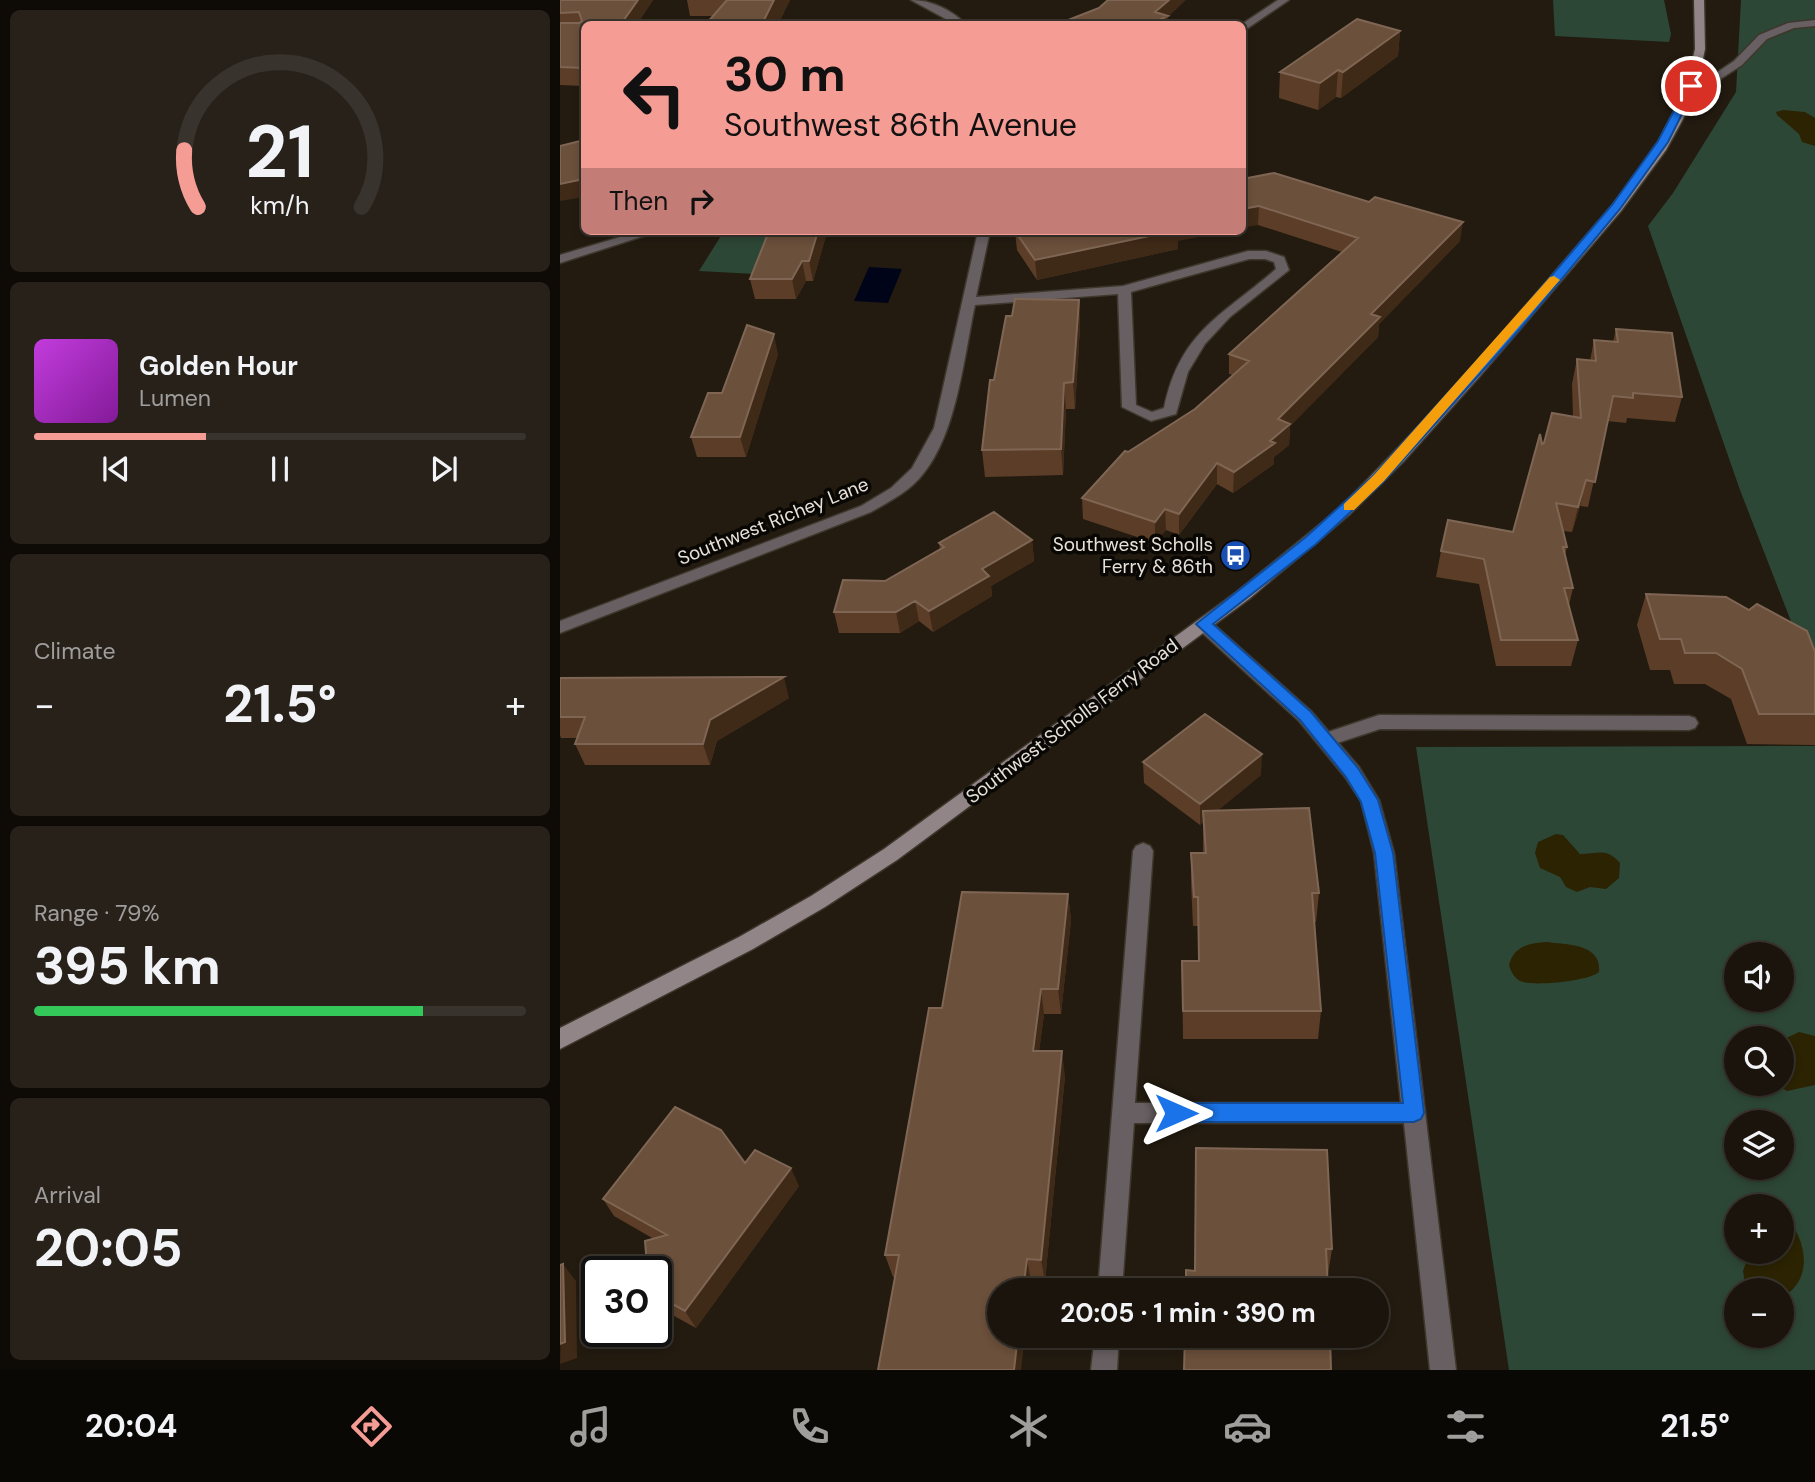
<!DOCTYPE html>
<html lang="en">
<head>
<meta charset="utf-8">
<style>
	:root { --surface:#1a140c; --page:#27211a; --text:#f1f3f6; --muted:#9f9e9d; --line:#38332d; --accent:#f59c95 }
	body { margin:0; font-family:"DM Sans",sans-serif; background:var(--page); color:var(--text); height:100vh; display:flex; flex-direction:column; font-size:26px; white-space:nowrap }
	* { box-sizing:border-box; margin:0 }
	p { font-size:23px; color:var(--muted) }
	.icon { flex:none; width:38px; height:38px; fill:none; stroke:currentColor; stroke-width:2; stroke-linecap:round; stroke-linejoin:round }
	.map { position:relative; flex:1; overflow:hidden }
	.side { display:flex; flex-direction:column; gap:10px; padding:10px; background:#0e0b07; width:560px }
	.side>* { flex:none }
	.guide { position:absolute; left:21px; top:21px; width:665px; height:214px; border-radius:10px; box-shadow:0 4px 10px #0003,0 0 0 2px var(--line); background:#f59c95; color:#111; overflow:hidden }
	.fabs { position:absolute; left:1164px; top:942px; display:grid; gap:14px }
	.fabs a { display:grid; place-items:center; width:70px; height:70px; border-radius:50%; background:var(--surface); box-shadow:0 4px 10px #0003,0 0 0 2px var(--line); font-size:35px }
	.speed { position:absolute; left:21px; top:1256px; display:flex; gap:14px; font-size:35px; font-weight:700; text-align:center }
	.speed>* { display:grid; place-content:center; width:91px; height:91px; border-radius:50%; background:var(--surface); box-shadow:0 4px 10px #0003,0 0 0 2px var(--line); line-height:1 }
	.speed .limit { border:4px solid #111; border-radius:10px; background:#fff; color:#111 }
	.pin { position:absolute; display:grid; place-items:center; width:60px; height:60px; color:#fff; margin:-30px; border:4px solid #fff; border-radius:50%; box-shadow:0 2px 7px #0007 }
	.me { position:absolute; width:77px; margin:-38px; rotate:90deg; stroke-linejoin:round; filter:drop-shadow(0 0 5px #0008) }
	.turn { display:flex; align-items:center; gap:24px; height:147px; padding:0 28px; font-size:32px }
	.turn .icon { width:91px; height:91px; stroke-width:2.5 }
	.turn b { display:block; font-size:49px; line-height:60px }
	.then { display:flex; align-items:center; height:66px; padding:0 28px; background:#0003; gap:14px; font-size:26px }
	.big { font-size:52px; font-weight:700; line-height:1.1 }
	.side .tile { flex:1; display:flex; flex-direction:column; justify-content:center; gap:10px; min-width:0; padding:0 24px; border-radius:10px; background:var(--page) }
	.side .dial { align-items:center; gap:0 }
	.dial svg { height:182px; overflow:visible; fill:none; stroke:var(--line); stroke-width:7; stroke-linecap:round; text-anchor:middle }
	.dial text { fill:var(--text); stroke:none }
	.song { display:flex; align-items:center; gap:21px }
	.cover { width:84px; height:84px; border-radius:10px; background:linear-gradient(135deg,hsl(290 70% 55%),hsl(290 70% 35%)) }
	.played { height:7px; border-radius:4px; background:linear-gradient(90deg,var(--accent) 35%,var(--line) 35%) }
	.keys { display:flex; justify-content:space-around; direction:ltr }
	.heat { display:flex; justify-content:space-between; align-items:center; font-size:38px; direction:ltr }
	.charge { height:10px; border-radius:5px; background:linear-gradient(90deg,#34c759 79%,var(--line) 0) }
	.trip { position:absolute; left:427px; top:1278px; width:402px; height:70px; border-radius:35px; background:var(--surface); box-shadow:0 4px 10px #0003,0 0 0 2px var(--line); font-weight:700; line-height:70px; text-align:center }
	.menu { display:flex; height:112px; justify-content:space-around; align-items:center; background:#0a0805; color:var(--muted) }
	.menu .icon { width:49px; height:49px }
	.menu .on { color:var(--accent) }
	.menu b { font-size:32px; color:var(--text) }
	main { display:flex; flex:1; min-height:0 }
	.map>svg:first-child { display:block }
</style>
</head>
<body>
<main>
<section class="side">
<div class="tile dial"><svg viewBox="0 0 100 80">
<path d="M14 69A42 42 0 1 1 86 69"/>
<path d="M14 69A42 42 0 0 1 8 44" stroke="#f59c95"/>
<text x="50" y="56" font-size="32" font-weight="700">21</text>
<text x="50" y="72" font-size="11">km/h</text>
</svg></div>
<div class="tile">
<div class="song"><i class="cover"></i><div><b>Golden Hour</b><p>Lumen</p></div></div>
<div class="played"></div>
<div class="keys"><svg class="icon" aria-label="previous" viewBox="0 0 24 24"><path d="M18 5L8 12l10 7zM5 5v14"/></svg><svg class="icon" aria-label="pause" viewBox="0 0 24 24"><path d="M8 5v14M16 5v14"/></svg><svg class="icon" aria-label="next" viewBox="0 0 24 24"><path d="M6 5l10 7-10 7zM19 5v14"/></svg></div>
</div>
<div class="tile"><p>Climate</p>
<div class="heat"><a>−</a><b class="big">21.5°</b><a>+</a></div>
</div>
<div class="tile"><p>Range · 79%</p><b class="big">395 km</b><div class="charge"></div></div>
<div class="tile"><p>Arrival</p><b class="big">20:05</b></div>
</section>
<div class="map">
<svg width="1255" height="1370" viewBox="0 0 1255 1370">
	<rect width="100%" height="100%" fill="#231b10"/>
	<!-- green -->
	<path fill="#2d4736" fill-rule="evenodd" d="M993,0H1104L1111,34L1109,42L995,36Z
		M1181,0H1255V683L1180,490L1088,226L1113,193L1176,92Z
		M164,231H220L195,274L139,271Z
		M1255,746V1370H949L856,747ZM1176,954H1222V999H1176ZM1176,1038H1222V1083H1176ZM1176,1122H1222V1167H1176ZM1176,1206H1222V1251H1176ZM1176,1290H1222V1335H1176Z"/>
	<!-- sand -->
	<path fill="#2b2302" d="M1223,110L1245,112L1255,118V146L1242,142L1239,134L1217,115L1216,112Z
		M996,834L1003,835L1020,854C1038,854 1046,847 1060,863L1059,878L1046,889L1030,887L1017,892L1006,887L1000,877L980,868L975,853L978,842Z
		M987,942C1006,945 1042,943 1039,972C1029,981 977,986 963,982C955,980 951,972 949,965C954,946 969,943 987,942Z
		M1239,1032L1255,1036V1085L1227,1091L1215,1083H1222V1040Z
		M1222,1213C1247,1236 1255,1280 1222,1297V1290H1186L1183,1271L1190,1251H1222Z"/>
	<!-- water -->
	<path fill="#000419" d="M309,267L342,269L328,303L294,301Z"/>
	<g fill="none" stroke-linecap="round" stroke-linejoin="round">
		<defs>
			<path id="service" d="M351,0C372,0 391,10 406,24H395Z
				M1255,20V26L1234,28L1207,39L1182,65L1131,98L1122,96L1174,61L1199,35L1228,23Z
				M819,715L1129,716L1135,718L1138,723L1135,728L1129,730L820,729L765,747L759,745L756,740L759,735Z"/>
			<path id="minor" d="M718,0H729L682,32V24Z
				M80,231H99L0,263V255Z
				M418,231H430L416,297L563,286L688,251H706L724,257L729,270L670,317L645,344L628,372L616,414L591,421L562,407L558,294L415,305C404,356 397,433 363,474C350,491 330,501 311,512L0,633V621L301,506L331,488L352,468L374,428ZM689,259H705L714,262L716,269C662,316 620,331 604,408L592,412L576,405L571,292Z
				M643,618L649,620L751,711L799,767L819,800L834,853L896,1370H870L844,1123H574L562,1290H538L573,851L576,846L583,843L590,846L593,851L575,1103H841L814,853L801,801L785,777L739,721L637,628L635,624Z
				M535,1335H559L557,1370H531Z"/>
			<path id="secondary" d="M1134,0H1144L1145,49L1137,88L1123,119L1106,150L1061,211L920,376L844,461L790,514L689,599L337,860L265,907L193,949L0,1049V1028L179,937L251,896L324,849L678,591L780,508L885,399L1052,206L1095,149L1126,88L1135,49Z"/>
		</defs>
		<!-- service casing -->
		<use href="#service" stroke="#3e372c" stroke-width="3"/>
		<!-- minor casing -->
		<use href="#minor" stroke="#3e372c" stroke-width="3"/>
		<!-- secondary casing -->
		<use href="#secondary" stroke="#3e372c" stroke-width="3"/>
		<!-- service -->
		<use href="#service" fill="#675f61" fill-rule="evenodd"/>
		<!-- minor -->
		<use href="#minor" fill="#675f61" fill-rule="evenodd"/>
		<!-- secondary -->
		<use href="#secondary" fill="#918588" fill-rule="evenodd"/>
	</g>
	<!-- wall -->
	<path fill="#5c3e28" d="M0,0H93L77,24H24V86L0,85Z
		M127,0H230L218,24H146L154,16H130Z
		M840,31L838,56L781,98L776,97L758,110L719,98L720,72Z
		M682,179L900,241L819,324L818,337L730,426L729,445L714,457V464L673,493L657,484L619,535L606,530L595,543L523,519L522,498L568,452L635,409L673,375L669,374V354L782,252L698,225Z
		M455,231L618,241V249L477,280L457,250Z
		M267,232L253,281H246L236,299H195L190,279Z
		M519,300L520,326L515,409H506L503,475L425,477L422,450L434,380L452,316Z
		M1056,329L1122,397L1115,422L1067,418L1066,423L1047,421L1028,507L1020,506L1012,532L1003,531L1007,547L1005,555L1013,588L1009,605L1018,640L1011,666H936L919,584L876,577L881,551L953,532L982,444L984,443L1013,417L1012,384L1017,359L1030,361L1034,340L1053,342Z
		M218,354L186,457H137L131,437L162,393Z
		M472,540L474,561L431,586L432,596L373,632L359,621L340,633H279L274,612L325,581L380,550L379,543Z
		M1086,594L1255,652V745L1187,744L1171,699L1145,684H1114L1110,670H1090L1077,625Z
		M0,678L229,698L157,741L150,765H25L15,744L17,738H1L0,735Z
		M583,762L701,775L657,811L759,893L756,922H754L761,1011L758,1039H623L622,961H638V926H633L631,883V853H643V822L640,825L584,783Z
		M508,894L511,920L501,1014H484L479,1051L505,1076L485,1281L333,1277L325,1255L382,1008Z
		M636,1148L772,1249L768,1274L635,1271Z
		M185,1163L239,1186L136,1328L96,1306V1272L87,1265L94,1239L54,1216L43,1199Z"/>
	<!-- shaded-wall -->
	<path fill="#3f2917" d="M78,0H93L77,24H61Z
		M214,0H230L218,24H202Z
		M609,0H626L608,17V24H590L595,12Z
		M840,31L838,56L781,98L783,72Z
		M778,70L776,97L758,110L760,83Z
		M24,179V197L0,201V184Z
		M699,206L698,225L682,228V209Z
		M903,222L900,241L819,324L818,337L730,426L729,445L714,457V464L673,493L674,472L710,441L718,419L811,314Z
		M258,231H267V232L253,281L249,261Z
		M612,231H670L618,241V249L477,280L475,260Z
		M242,261L246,281L236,299L232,279Z
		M519,300L520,326L515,409L513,382Z
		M214,334L218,354L186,457L180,437Z
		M504,383L506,409L503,475L501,449Z
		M657,463V484L619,535V514Z
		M1026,480L1020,506L1012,532L1018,507Z
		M605,509L606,530L595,543V522Z
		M472,540L474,561L431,586L432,596L373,632L369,611L422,569Z
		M355,601L359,621L340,633L336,612Z
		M224,677L229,698L157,741L150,765L143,744L150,720Z
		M702,754L701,775L644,822L643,811V822L640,825V804Z
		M508,894L511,920L501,1014L498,989Z
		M481,989L484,1014L476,1075L473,1051Z
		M502,1051L505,1076L485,1281L481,1260Z
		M231,1168L239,1186L136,1328L125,1311Z
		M467,1259L471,1281L470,1290H463Z
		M3,1264L16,1281L17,1358L0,1364Z
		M458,1335H465L461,1370H454Z"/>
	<!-- building -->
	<path fill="#6b503b" stroke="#7f6654" stroke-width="2" d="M0,0H78L61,24H24V68L0,67V23H19L22,21L19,12L0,13Z
		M167,0H214L202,24H146Z
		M548,0H609L595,12L608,16L590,24H498L539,8Z
		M797,19L840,31L783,72L778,70L760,83L720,72Z
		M24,140V179L0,184V146Z
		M714,173L809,202L815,197L903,222L811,314L820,317L718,419L730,424L710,441L715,443L674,472L657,463L619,514L605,509L595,522L522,498L565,451L568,452L635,409L689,361L669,354L798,238L699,206L682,209V179Z
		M209,231H258L249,261H242L232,279H190Z
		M455,231H613L475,260Z
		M455,299L519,300L513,382L504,383L501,449L422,450L430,380H434L446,316H452Z
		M187,325L214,334L180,437H131L148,393H162Z
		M1056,329L1112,333L1122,397L1073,393V398L1053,396L1035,482L1026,480L1018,507L996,503L1007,547H1003L1013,588H1004L1018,640H941L924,559L881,551L888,520L953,532L980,434L982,444L984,443L992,413L1021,418L1017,359L1036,361L1034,340L1058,342Z
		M434,512L472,540L422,569L429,576L369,611L355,601L336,612H274L283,580L325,581L384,547L379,543Z
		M1086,594L1166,597L1189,610L1197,604L1247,631L1255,652V714H1199L1182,669L1156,653H1125L1121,639H1100Z
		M224,677L150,720L143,744H15L25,717H0V678Z
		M645,714L702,754L640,804L583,762Z
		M749,808L759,893H752L761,1011H623L622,961H639L638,897H634L631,853H646L643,811Z
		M402,892L508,894L498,989H481L473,1051H502L481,1260L467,1259L463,1290H439V1335H458L454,1370H318L339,1255H325L350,1116L369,1008H382Z
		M115,1107L161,1130L185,1163L195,1150L231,1168L125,1311L96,1295V1272H81L87,1265L85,1241L107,1235L43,1199Z
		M636,1148L767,1150L772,1249H766L768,1290H626V1270L635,1271Z
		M3,1264L5,1342L0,1344V1265Z
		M625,1335H770L771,1370H624Z"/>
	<!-- route -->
	<path fill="#1a73e8" stroke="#114b97" stroke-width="2" d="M1131,83L1136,86L1108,142L1060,209L960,329L824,481L756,544L653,624L751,712L798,768L818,800L833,853L864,1113L861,1119L854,1122H616L609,1119L606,1113L609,1106L616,1103H843L815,853L801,802L786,777L740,720L636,624L746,537L814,475L951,323L1052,205L1098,141L1127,86Z"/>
	<!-- slow -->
	<path fill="#f59e0b" d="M994,276L1000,280L998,282L824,481L794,510H784V504L814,475L990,277Z"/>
	<!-- icons -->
	<defs>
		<symbol id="bus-disc" viewBox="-11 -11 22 22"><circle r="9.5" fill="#1a4fb4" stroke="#090703"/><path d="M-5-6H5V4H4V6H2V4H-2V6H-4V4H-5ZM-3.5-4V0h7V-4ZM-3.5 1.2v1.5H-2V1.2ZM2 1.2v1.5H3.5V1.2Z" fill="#fff"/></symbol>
	</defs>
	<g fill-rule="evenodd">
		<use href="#bus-disc" x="658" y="538" width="35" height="35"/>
	</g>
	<g text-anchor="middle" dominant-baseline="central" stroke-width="7" stroke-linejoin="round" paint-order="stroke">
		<!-- street labels -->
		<g font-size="19" fill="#e7e1da" stroke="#090703">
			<text transform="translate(213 521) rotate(-22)">Southwest Richey Lane</text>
			<text transform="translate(512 721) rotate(-37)">Southwest Scholls Ferry Road</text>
		</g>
		<!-- poi labels -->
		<g font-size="19" fill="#e7e1da" stroke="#090703" text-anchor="end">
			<text x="653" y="544">Southwest Scholls<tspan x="653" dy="22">Ferry &amp; 86th</tspan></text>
		</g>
	</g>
</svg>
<div class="fabs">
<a><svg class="icon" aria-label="sound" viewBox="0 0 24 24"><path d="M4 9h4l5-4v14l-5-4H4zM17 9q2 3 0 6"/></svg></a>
<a><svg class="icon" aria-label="search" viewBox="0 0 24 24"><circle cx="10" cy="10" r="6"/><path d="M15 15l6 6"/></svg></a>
<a><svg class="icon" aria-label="layers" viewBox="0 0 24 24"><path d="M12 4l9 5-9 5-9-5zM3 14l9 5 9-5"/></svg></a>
<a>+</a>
<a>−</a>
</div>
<div class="speed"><div class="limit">30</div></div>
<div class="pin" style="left:1131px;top:86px;background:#d93025"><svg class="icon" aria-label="arrive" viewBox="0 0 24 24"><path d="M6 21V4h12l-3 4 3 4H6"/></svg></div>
<svg class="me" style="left:616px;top:1113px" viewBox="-20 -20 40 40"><path d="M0-17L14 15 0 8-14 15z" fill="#1a73e8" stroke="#fff" stroke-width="4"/></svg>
<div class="trip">20:05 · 1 min · 390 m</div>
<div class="guide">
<div class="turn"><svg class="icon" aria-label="left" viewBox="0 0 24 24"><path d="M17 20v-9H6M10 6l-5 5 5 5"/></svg><div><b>30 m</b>Southwest 86th Avenue</div></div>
<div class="then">Then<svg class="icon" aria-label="right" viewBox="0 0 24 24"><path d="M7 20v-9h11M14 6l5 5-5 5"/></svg></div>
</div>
</div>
</main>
<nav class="menu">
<b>20:04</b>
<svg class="icon on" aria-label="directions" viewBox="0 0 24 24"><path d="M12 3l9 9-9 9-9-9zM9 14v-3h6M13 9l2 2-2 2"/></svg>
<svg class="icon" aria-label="music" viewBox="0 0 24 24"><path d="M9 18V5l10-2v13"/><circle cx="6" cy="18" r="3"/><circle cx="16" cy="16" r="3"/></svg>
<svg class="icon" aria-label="phone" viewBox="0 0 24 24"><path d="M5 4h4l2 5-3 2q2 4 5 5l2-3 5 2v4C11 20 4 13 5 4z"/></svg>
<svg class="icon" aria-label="climate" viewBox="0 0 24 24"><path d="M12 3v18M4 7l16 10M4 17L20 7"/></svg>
<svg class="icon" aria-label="car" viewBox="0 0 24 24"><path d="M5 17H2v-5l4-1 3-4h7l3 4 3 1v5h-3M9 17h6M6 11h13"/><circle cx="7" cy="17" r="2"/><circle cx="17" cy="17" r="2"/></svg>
<svg class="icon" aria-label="filters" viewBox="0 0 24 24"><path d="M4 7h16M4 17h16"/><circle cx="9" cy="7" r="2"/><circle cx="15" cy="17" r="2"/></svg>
<b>21.5°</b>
</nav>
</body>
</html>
